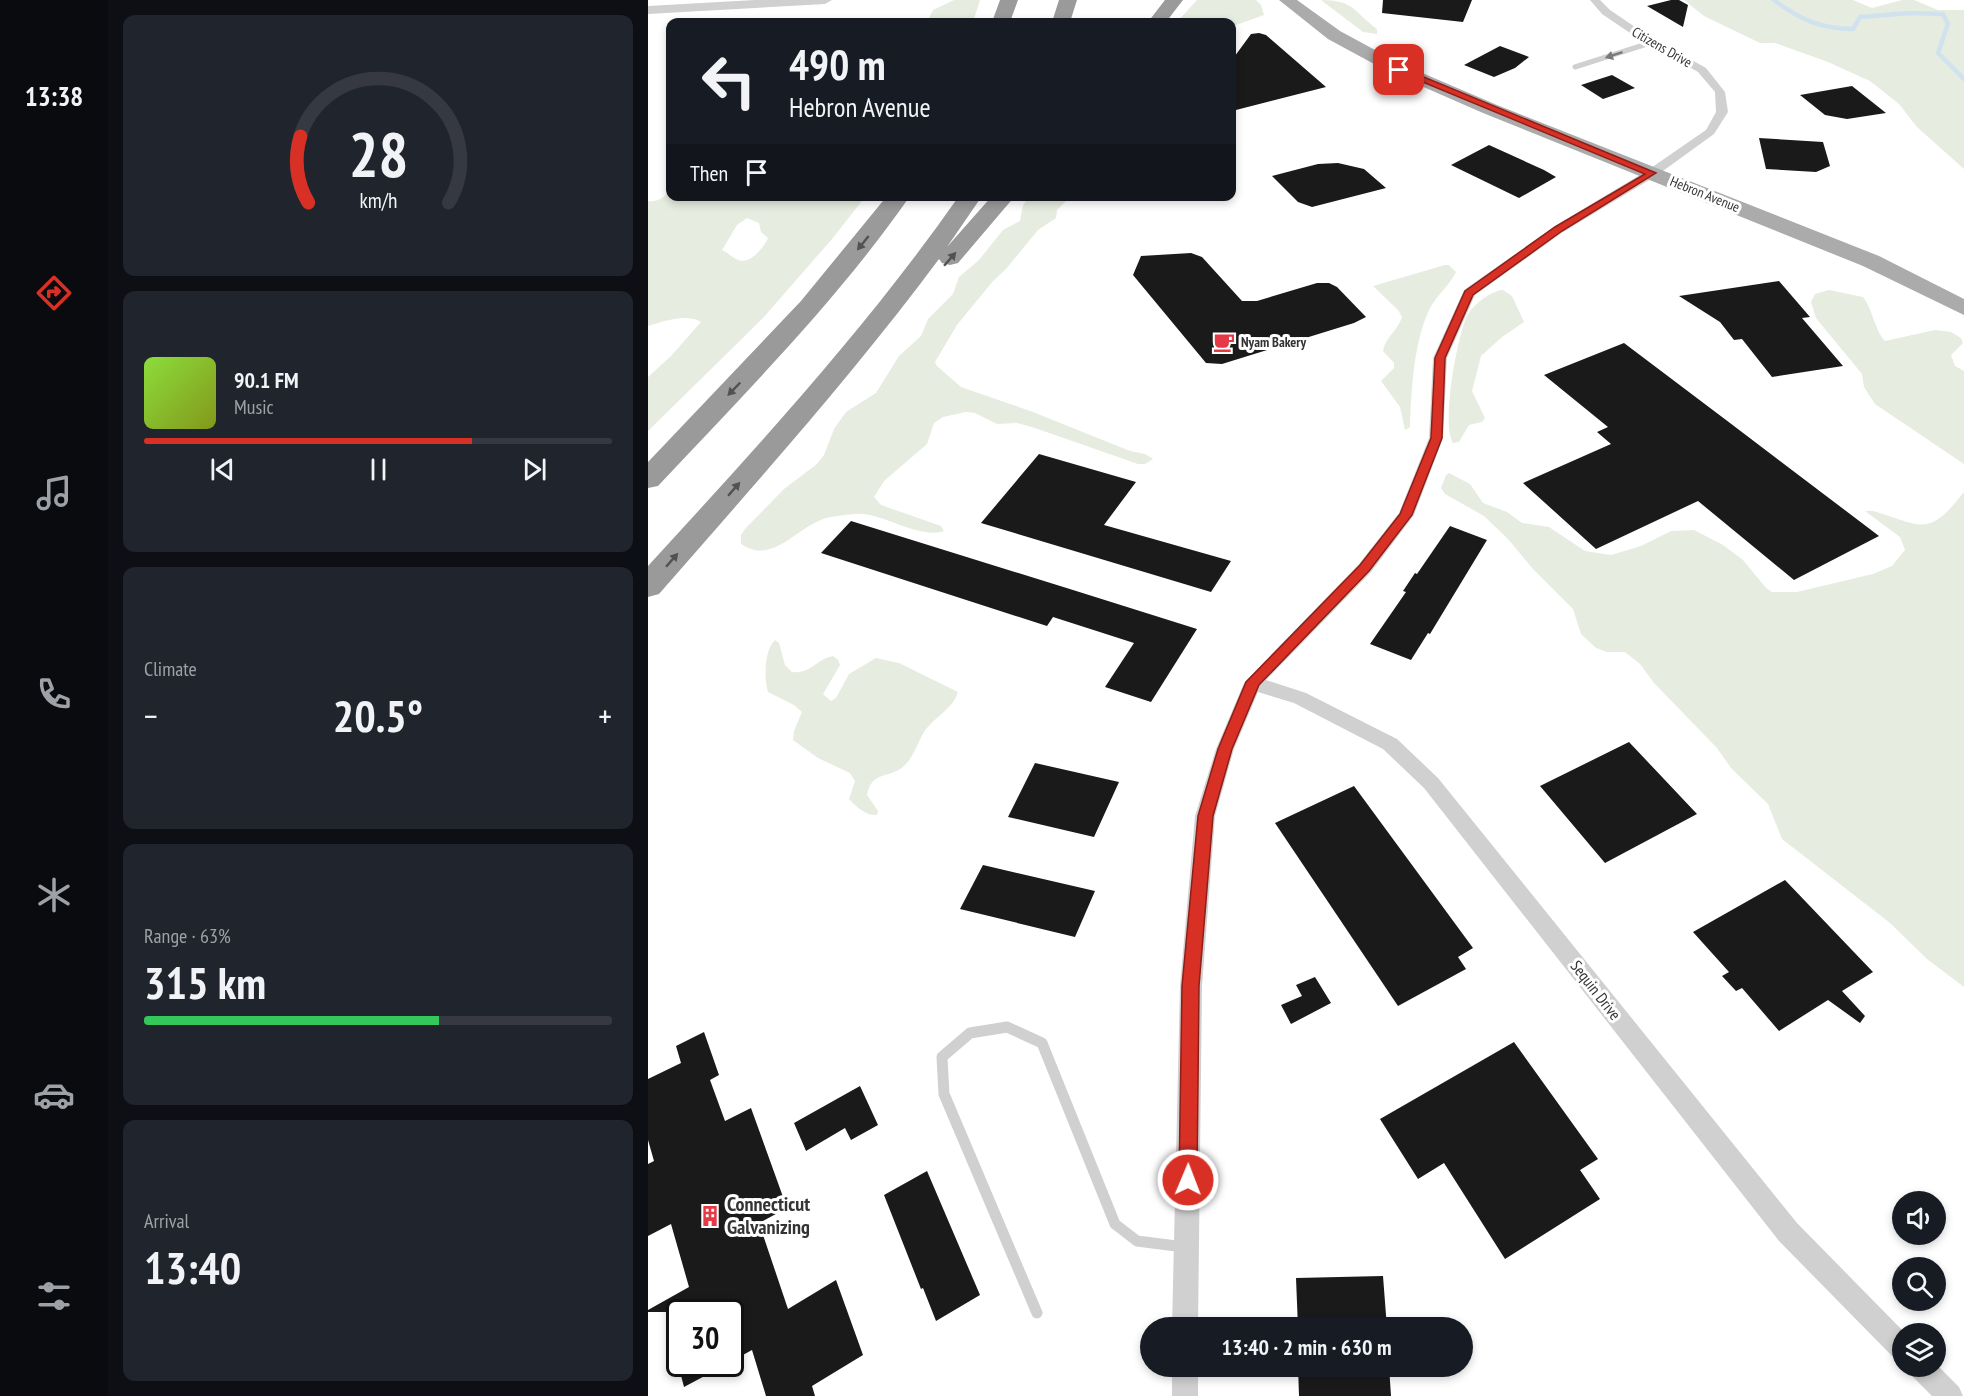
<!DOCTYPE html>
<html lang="en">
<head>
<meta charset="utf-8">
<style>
	:root { --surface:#171b24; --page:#20242c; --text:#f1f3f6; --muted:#9ea1a6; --line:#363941; --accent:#d93025 }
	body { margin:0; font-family:"PT Sans Narrow",sans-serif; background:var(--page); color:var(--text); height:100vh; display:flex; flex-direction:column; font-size:22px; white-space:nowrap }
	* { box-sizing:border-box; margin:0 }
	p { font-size:20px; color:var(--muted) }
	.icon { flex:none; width:33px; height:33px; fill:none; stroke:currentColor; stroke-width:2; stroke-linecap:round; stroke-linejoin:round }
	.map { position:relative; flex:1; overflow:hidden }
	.drawer { display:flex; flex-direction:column; gap:15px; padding:15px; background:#0d0f14; width:540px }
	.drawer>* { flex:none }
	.guide { position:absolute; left:18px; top:18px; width:570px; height:183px; border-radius:12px; box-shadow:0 3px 9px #0003; background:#171b24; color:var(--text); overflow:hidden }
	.tools { position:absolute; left:1244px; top:1191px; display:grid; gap:12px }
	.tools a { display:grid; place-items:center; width:54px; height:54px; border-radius:50%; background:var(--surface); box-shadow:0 3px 9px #0003; font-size:30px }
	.speed { position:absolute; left:18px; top:1299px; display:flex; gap:12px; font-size:30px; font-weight:700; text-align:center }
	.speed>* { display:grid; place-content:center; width:78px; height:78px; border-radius:50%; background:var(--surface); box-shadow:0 3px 9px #0003; line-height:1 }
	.speed .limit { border:3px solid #111; border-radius:9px; background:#fff; color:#111 }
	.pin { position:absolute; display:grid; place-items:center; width:51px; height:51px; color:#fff; margin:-26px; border-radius:12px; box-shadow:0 3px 9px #0006 }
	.me { position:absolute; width:66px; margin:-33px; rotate:1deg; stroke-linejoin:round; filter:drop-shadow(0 0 4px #0008) }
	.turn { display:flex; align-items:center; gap:21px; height:126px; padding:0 24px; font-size:27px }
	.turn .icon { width:78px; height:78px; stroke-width:2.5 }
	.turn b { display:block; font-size:42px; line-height:51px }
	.then { display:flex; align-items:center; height:57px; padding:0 24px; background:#0003; gap:12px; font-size:22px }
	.big { font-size:45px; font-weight:800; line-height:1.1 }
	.drawer .tile { flex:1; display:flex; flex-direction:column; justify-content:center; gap:9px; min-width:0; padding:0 21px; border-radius:12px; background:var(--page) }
	.drawer .dial { align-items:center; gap:0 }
	.dial svg { height:156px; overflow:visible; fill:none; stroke:var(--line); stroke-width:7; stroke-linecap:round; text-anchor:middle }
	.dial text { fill:var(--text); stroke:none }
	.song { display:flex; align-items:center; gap:18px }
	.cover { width:72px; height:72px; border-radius:9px; background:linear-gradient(135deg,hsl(90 70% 55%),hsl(70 70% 35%)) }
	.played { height:6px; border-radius:3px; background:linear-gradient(90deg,var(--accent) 70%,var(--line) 70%) }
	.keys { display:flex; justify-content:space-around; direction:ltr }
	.heat { display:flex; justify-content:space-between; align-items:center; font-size:33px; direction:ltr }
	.charge { height:9px; border-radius:4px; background:linear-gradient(90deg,#34c759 63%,var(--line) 0) }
	.trip { position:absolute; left:492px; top:1317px; width:333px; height:60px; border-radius:30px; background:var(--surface); box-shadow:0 3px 9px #0003; font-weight:800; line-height:60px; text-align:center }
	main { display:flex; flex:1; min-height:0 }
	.dock { display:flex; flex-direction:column; width:108px; justify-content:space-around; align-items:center; background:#090b0e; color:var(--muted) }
	.dock .icon { width:42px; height:42px }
	.dock .active { color:var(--accent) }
	.dock b { font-size:27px; color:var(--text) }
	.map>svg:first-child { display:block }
</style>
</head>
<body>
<main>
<nav class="dock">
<b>13:38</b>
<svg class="icon active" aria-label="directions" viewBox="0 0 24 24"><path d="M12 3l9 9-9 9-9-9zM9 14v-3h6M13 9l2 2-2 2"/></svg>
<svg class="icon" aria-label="music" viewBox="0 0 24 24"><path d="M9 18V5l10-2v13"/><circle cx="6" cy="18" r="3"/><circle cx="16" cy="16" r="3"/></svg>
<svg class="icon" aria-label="phone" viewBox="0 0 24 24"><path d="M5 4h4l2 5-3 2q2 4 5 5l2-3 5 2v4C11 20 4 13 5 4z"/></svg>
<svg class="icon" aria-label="climate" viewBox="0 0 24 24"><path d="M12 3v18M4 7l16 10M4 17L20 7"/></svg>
<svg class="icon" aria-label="car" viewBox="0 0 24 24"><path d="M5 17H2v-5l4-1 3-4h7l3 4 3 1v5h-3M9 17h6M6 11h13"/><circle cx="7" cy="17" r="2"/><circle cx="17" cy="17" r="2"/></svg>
<svg class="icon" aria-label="filters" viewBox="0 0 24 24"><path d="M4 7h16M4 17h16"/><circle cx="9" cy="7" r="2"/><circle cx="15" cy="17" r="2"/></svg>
</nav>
<section class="drawer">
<div class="tile dial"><svg viewBox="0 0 100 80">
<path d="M14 69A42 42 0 1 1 86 69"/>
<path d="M14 69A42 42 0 0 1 10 35" stroke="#d93025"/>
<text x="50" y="56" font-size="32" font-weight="700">28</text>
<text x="50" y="72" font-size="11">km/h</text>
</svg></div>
<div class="tile">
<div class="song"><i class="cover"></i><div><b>90.1 FM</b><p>Music</p></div></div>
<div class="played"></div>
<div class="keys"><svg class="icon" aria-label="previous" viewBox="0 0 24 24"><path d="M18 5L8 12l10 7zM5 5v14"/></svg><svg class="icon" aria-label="pause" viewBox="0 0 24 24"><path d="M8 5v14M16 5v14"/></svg><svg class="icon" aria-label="next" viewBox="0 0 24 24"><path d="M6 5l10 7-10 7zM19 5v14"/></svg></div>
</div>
<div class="tile"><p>Climate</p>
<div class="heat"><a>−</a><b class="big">20.5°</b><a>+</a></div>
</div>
<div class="tile"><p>Range · 63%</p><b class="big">315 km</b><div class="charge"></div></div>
<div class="tile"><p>Arrival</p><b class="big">13:40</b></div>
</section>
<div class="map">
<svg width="1316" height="1396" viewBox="0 0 1316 1396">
	<rect width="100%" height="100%" fill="#fff"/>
	<!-- green -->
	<path fill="#e6ecdf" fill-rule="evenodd" d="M306,0H332L325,22H279L285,10Z
		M549,0H608L613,5L616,15L588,25L585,28L587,38L584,43V22H529Z
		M673,0C706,0 705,11 729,29V34L715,32Z
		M1036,0H1205L1224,8L1254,0H1266L1290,10H1316V169L1269,127L1251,104L1222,81L1180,62L1127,43H1112L1056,16Z
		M22,189V196L217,197L184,239L115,318L0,431V377L23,356L53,322C40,313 15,321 0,326V201C11,202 17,197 22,189ZM99,218L111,223L113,232L120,238C116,247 102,265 90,260C85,258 80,253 74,250L89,225Z
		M381,197H422L409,210L408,218L390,230L358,269L345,281L309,325L287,362L289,366L313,387L385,412L482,451L497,454L505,459L497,464H490L384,427L369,423L349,424L327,413L318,412L295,417L286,423L279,444L236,481L226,497L233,505L293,526L296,531C273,539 239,516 215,514C205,513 193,516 183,517C151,522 127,567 93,544V535L97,529L136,489L169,464L176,455L186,429L198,412L228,393L251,356L273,336L280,319L305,294L311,277L331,260L355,230L372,221L375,205Z
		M797,265H801L808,272C801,286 788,296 781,310C766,342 763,391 762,427L757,430L752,407L733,381L746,368V363L735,351C737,338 750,330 754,317L750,310L725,286Z
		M855,290L864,296L876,322L854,337L833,356L824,391L837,418L834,422L821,425L811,442L805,443C793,424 809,339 818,318C823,306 842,291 855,290Z
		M1181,290L1215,297C1225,310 1227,331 1237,341L1287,330L1303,332L1313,338L1315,343L1303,355L1307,366L1316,371V464L1227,404L1216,387L1214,374L1168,318L1163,302L1167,294Z
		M801,473L822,484L835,503L859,512L874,523L901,527L937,551L963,555L993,546L1023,531L1046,530L1075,545L1095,560L1118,588L1124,592H1149L1225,574L1244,566L1257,550L1252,537L1217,511H1225C1275,526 1280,538 1316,492V987L1279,959L1242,923L1134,839L1120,804L1083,768L1069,748L1006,683L992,664L977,652H959L948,648L933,634L925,609L885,569L860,539L836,516L797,494L793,488L798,475Z
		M127,640L131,643L137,665L144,672C164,674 168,659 185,656L190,660L192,665L175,694L183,701L188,698L201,674L228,658L251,663L310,692C305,709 286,717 276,732C270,742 266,756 257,765C242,780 224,769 219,795L230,811L229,815C216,815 209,807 201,799L207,781L202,773L170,758L145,740L146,731L154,712L146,705L120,692C116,679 116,650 127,640Z"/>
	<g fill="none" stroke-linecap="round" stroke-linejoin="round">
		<!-- stream -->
		<path stroke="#cfe2ee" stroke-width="4.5" d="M1126,0C1151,19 1173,29 1205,29L1212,17L1262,13L1295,14L1300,24L1290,53L1316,79"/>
	</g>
	<!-- building -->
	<path fill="#1a1a1a" d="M735,0H824L815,22L734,13Z
		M1023,0H1031L1040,5L1035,27L999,6Z
		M611,33L618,35L678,87L584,111V60L603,34Z
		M852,46L881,57L867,68L846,77L816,65Z
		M964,75L987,88L955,99L933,85Z
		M1204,86L1238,113L1199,119L1177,115L1152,95Z
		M1111,138L1175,142L1182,166L1168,172L1118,169Z
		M841,145L896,170L908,177L871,198L803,165Z
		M690,163L716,169L738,188L664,207L650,202L624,176L670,164Z
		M543,253L554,257L594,301H609L669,283H681L689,287L718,317L706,323L574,364L558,363L485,275L493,256Z
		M1131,281L1162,317L1154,318L1195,366L1124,377L1094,339L1086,340L1072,322L1031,296Z
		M976,343L1082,423L1231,536L1146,580L1050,501L948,549L875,483L963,444L949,432L960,427L896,375Z
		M391,454L488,482L456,525L583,561L563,592L333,523Z
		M203,521L425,590L549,629L503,702L457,687L486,643L405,617L399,626L173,553Z
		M802,526L839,540L782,634L780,633L763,660L722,644L758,592L755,591L767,573L769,574Z
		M981,742L1049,814L957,863L892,786Z
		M387,763L471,782L446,837L360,817Z
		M706,786L825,948L810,957L818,969L750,1006L627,823Z
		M335,865L447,891L427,937L312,909Z
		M1137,880L1225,972L1194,991L1217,1016L1212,1023L1180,1000L1131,1031L1094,988L1088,991L1074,976L1081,972L1045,932Z
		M667,977L683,1003L643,1024L633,1005L654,996L648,985Z
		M56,1032L71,1075L62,1080L77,1121L103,1108L139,1208L111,1223L140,1309L188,1280L215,1355L164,1386L167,1396H118L104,1350L82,1362V1312H0V1310L41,1287L23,1224L0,1236V1164L6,1161L0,1140V1079L33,1063L28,1046Z
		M866,1042L950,1159L932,1170L952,1199L857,1259L796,1163L770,1179L732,1119Z
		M212,1086L230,1125L203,1140L197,1128L158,1151L146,1123Z
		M279,1171L332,1295L288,1321L275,1288L273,1289L236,1195Z
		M735,1276L739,1328H650L648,1278Z
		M30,1364H79L36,1387Z
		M650,1366H741L743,1396H651Z"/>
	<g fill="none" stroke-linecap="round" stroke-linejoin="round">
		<!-- service-far1 -->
		<path stroke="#d0d0d0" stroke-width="5" d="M927,67L1005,42"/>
		<!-- service -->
		<path stroke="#d0d0d0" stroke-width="11" d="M389,1313L296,1094L294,1057L322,1033L359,1027L394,1043L467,1224L489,1241L536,1247"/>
		<!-- minor -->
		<path fill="#d0d0d0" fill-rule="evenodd" d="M942,0H952L962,10L993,31L1058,68L1077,92L1080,112L1066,134L1008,176L915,232L827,295L799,358L795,438L766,515L723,572L618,680L658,693L749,739L790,778L1149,1223L1258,1334H1254V1361L1245,1357L1131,1241L776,788L735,749L646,703L610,692L586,749L567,816L554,986L550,1328H524L532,986L547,816L568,749L596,683L711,564L751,513L781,438L785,358L816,290L907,226L1000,170L1058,130L1068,112L1067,92L1050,72L985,35L954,14Z
			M1287,1363L1311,1387L1315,1396H1284L1263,1375L1259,1366H1287Z
			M524,1366H550V1396H524Z"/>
		<!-- tertiary -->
		<path fill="#d0d0d0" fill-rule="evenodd" d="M107,0H184L177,4L0,14V6Z"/>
		<!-- primary -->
		<path fill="#ababab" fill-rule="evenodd" d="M631,0H649L692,31L751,63L849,105L1231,256L1316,299V315L1215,266L835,113L739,71L680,39Z"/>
		<!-- motorway -->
		<path fill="#9a9a9a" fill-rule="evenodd" d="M352,0H370L362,22H344Z
			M411,0H429L422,22H404Z
			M517,0H535L518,22H500Z
			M239,196H262C189,301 97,393 10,486L0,488V462L153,301Z
			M311,196H334L299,247L344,196H367L310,263L302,265L294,263L291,259C204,376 107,484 11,594L0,597V566C109,447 218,329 311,196Z"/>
	</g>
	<!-- one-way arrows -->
	<defs><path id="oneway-solid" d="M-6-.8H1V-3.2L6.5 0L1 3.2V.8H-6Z" transform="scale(1.5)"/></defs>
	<use fill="#7a7a7a" href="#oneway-solid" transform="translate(966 55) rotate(162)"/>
	<g fill="#525252">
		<use href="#oneway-solid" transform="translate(215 243) rotate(129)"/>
		<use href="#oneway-solid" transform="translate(302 259) rotate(-49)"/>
		<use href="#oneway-solid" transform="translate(86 389) rotate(134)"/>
		<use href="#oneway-solid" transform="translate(86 489) rotate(-49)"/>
		<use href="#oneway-solid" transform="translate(24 560) rotate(-49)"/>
	</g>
	<!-- route -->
	<path fill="#d93025" stroke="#8d1f18" stroke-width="1.5" d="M748,68H754L1008,173L914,231L825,295L797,358L794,438L764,515L721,571L611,685L584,749L565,816L551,986L549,1180L546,1187L540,1189L533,1187L531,1180L534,986L550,816L570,749L598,682L712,565L752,514L783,438L787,358L817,291L907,227L997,174L748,71Z"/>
	<!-- icons -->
	<defs>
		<symbol id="cafe-bare" viewBox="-9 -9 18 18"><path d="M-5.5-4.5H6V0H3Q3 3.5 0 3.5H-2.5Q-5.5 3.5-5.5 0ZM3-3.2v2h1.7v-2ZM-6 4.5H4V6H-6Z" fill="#e63946" stroke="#fff" stroke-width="2.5" paint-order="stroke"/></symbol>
		<symbol id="building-bare" viewBox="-9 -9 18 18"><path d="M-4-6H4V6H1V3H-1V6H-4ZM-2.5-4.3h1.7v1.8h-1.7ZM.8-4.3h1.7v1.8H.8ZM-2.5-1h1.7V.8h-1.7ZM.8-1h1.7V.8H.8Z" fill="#e63946" stroke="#fff" stroke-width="2.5" paint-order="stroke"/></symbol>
	</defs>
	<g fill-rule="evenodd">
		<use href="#cafe-bare" x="561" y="327" width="30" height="30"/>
		<use href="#building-bare" x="47" y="1201" width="30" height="30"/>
	</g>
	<g text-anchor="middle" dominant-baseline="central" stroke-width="6" stroke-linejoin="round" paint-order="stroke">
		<!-- far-street labels -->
		<g font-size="14" fill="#333" stroke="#fff">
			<text transform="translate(1014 47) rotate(30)">Citizens Drive</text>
			<text transform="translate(1057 194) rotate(22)">Hebron Avenue</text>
		</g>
		<!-- far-poi labels -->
		<g font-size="14" font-weight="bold" fill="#333" stroke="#fff" text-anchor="start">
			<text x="593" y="342">Nyam Bakery</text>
		</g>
		<!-- street labels -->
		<g font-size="16" fill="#333" stroke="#fff">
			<text transform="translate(948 990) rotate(52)">Sequin Drive</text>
		</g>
		<!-- near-poi labels -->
		<g font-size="20" font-weight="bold" fill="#333" stroke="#fff" text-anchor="start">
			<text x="79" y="1204">Connecticut<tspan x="79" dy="23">Galvanizing</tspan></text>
		</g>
	</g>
</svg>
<div class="tools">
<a><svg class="icon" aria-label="sound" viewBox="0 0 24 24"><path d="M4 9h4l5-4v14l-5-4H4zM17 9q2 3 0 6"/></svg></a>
<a><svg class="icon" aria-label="search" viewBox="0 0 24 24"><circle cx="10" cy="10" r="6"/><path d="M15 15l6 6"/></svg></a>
<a><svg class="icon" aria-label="layers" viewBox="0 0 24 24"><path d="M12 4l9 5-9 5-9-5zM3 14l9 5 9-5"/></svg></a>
</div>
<div class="speed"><div class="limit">30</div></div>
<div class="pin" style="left:751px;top:70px;background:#d93025"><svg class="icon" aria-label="arrive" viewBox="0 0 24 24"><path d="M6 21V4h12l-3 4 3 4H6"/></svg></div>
<svg class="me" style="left:540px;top:1180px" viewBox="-20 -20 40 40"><circle r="17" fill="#d93025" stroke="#fff" stroke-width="3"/><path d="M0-11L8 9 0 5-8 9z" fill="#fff"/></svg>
<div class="trip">13:40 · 2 min · 630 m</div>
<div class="guide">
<div class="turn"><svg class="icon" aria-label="left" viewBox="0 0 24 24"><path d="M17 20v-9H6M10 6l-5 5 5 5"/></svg><div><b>490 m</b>Hebron Avenue</div></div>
<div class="then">Then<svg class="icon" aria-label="arrive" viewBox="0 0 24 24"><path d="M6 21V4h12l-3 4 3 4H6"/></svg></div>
</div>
</div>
</main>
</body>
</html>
